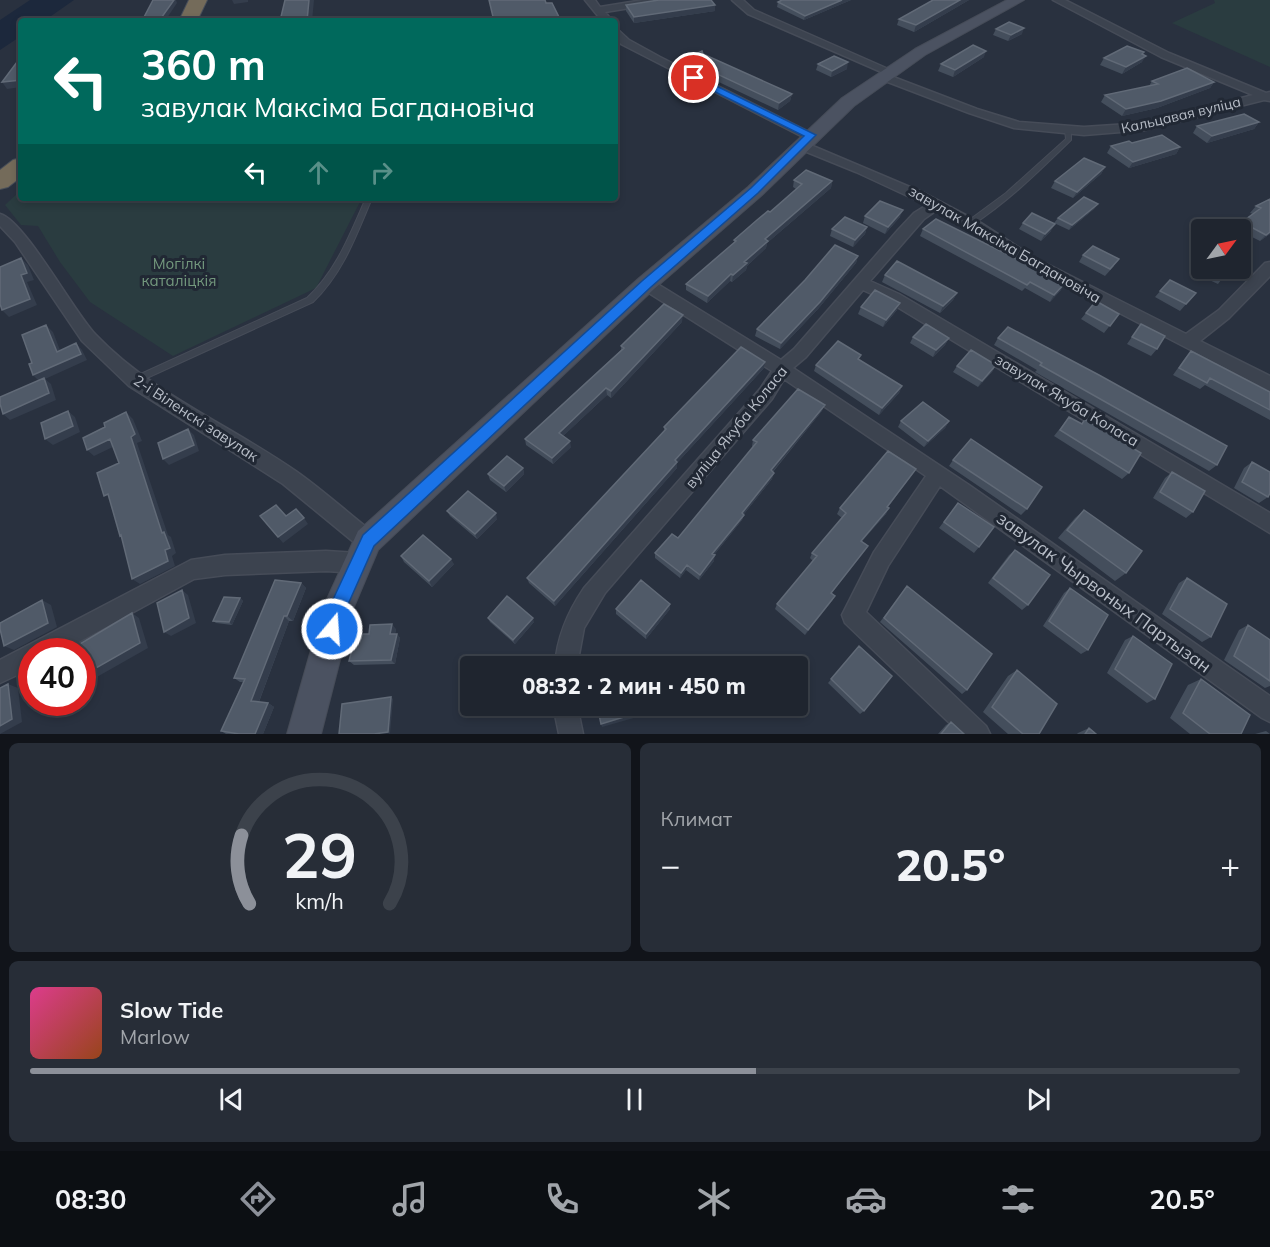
<!DOCTYPE html>
<html lang="ru">
<head>
<meta charset="utf-8">
<style>
	:root { --surface:#1f252f; --page:#272d37; --text:#f1f3f6; --muted:#a1a5aa; --line:#3c424b; --accent:#8c9099 }
	body { margin:0; font-family:Mulish,sans-serif; background:var(--page); color:var(--text); height:100vh; display:flex; flex-direction:column; font-size:22px; white-space:nowrap }
	* { box-sizing:border-box; margin:0 }
	p { font-size:20px; color:var(--muted) }
	.icon { flex:none; width:33px; height:33px; fill:none; stroke:currentColor; stroke-width:2; stroke-linecap:round; stroke-linejoin:round }
	.map { position:relative; height:734px; overflow:hidden }
	.side { display:flex; flex-direction:column; gap:9px; padding:9px; background:#11141a; flex:1 }
	.side>* { flex:none }
	.guide { position:absolute; left:18px; top:18px; width:600px; height:183px; border-radius:6px; box-shadow:0 3px 9px #0003,0 0 0 2px var(--line); background:#00695c; color:#fff; overflow:hidden }
	.needle { width:39px; rotate:57deg }
	.tools { position:absolute; left:1191px; top:219px; display:grid; gap:12px }
	.tools a { display:grid; place-items:center; width:60px; height:60px; border-radius:6px; background:var(--surface); box-shadow:0 3px 9px #0003,0 0 0 2px var(--line); font-size:30px }
	.speed { position:absolute; left:18px; top:638px; display:flex; gap:12px; font-size:30px; font-weight:700; text-align:center }
	.speed>* { display:grid; place-content:center; width:78px; height:78px; border-radius:50%; background:var(--surface); box-shadow:0 3px 9px #0003,0 0 0 2px var(--line); line-height:1 }
	.speed .limit { border:9px solid #d22; background:#fff; color:#111 }
	.pin { position:absolute; display:grid; place-items:center; width:51px; height:51px; color:#fff; margin:-26px; border:3px solid #fff; border-radius:50%; box-shadow:0 2px 6px #0007 }
	.me { position:absolute; width:66px; margin:-33px; rotate:18deg; stroke-linejoin:round; filter:drop-shadow(0 0 4px #0008) }
	.turn { display:flex; align-items:center; gap:21px; height:126px; padding:0 24px; font-size:27px }
	.turn .icon { width:78px; height:78px; stroke-width:2.5 }
	.turn b { display:block; font-size:42px; line-height:51px }
	.lanes { display:flex; align-items:center; height:57px; padding:0 24px; background:#0003; justify-content:center; gap:30px; direction:ltr }
	.lanes .off { opacity:.35 }
	.big { font-size:45px; font-weight:800; line-height:1.1 }
	.side .widget { flex:1; display:flex; flex-direction:column; justify-content:center; gap:9px; min-width:0; padding:0 21px; border-radius:9px; background:var(--page) }
	.side .dial { align-items:center; gap:0 }
	.dial svg { height:156px; overflow:visible; fill:none; stroke:var(--line); stroke-width:7; stroke-linecap:round; text-anchor:middle }
	.dial text { fill:var(--text); stroke:none }
	.song { display:flex; align-items:center; gap:18px }
	.cover { width:72px; height:72px; border-radius:9px; background:linear-gradient(135deg,hsl(330 70% 55%),hsl(20 70% 35%)) }
	.played { height:6px; border-radius:3px; background:linear-gradient(90deg,var(--accent) 60%,var(--line) 60%) }
	.keys { display:flex; justify-content:space-around; direction:ltr }
	.heat { display:flex; justify-content:space-between; align-items:center; font-size:33px; direction:ltr }
	.side .tiles { flex:1; display:grid; gap:9px; grid-template-columns:1fr 1fr }
	.widget:last-child { grid-column:span 2 }
	.trip { position:absolute; left:460px; top:656px; width:348px; height:60px; border-radius:6px; background:var(--surface); box-shadow:0 3px 9px #0003,0 0 0 2px var(--line); font-weight:800; line-height:60px; text-align:center }
	.tabs { display:flex; height:96px; justify-content:space-around; align-items:center; background:#0c0f13; color:var(--muted) }
	.tabs .icon { width:42px; height:42px }
	.tabs .current { color:var(--accent) }
	.tabs b { font-size:27px; color:var(--text) }
	.map>svg:first-child { display:block }
</style>
</head>
<body>
<div class="map">
<svg width="1270" height="734" viewBox="0 0 1270 734">
	<rect width="100%" height="100%" fill="#29313f"/>
	<!-- green -->
	<path fill="#2a3c40" d="M1214,0H1270V67L1172,23L1215,3Z
		M21,190V198H362L316,288L173,356L90,302L60,262L38,226L21,225L5,205Z"/>
	<!-- water -->
	<path fill="#1c283c" d="M30,0H74L44,21H21V36L0,50V20Z"/>
	<g fill="none" stroke-linecap="round" stroke-linejoin="round">
		<defs>
			<path id="lane" d="M1068,128L1071,130V140C1040,170 1009,201 972,225H968V221L1006,193L1066,139L1065,130Z
				M366,198H372C356,236 343,273 313,302L138,382H132L131,380L132,378L307,298C337,270 350,234 366,198Z"/>
			<path id="street" d="M585,0H595L600,7L643,0H666L661,3L605,12L612,21H602Z
				M732,0H743L754,10L895,72L888,75L977,109L1019,122L1084,127L1144,123L1253,95L1161,57L1053,0H1065L1169,53L1266,93L1270,92V101L1264,100L1145,130L1084,135L1014,128L969,113L880,79V75L886,74L748,14Z
				M615,27L629,40L660,57L817,136L811,140L807,139L621,44L615,36Z
				M801,141L924,193L981,223L1035,258L1186,334L1219,310L1265,263L1270,262V276L1229,318L1200,341L1270,376V391L1025,264L971,229L937,210L924,219L870,281L899,294L1270,513V533L889,302L863,290L806,357L793,368L969,485L1270,696V722L1262,718L940,486L888,566L866,612L986,726L990,734H961L845,623L842,615L874,552L926,476L784,379L772,399L605,593L584,628L577,666H555C557,637 567,613 584,588L760,389L772,371L641,288L639,284L641,280H651L781,360L794,349L898,230L914,213L927,205L856,172L797,148L795,145Z
				M0,214C24,220 74,312 95,334C152,394 230,425 297,472C324,491 349,514 375,534L378,541L375,548L368,550L361,548L283,484L129,386L82,341L15,242L0,226Z
				M326,551L358,553L365,556L368,563L365,570L358,573L326,571L225,575L194,579L62,651H32V668L0,683V660L191,560L225,555Z
				M553,705H577L583,734H559Z"/>
			<path id="secondary" d="M1007,0H1024L925,55L854,106L762,195L654,289L378,550L353,609L321,734H287L323,608L358,531L638,279L748,187L842,98L915,49Z"/>
			<path id="highway" d="M189,0H207L197,21H179Z
				M21,158V177L8,187L0,189V170L13,160Z"/>
		</defs>
		<!-- lane casing -->
		<use href="#lane" stroke="#464c58" stroke-width="2"/>
		<!-- street casing -->
		<use href="#street" stroke="#464c58" stroke-width="3"/>
		<!-- secondary casing -->
		<use href="#secondary" stroke="#464c58" stroke-width="2"/>
		<!-- highway casing -->
		<use href="#highway" stroke="#474e59" stroke-width="2"/>
		<!-- lane -->
		<use href="#lane" fill="#3c434f" fill-rule="evenodd"/>
		<!-- street -->
		<use href="#street" fill="#3c434f" fill-rule="evenodd"/>
		<!-- secondary -->
		<use href="#secondary" fill="#4b5261" fill-rule="evenodd"/>
		<!-- highway -->
		<use href="#highway" fill="#746b5a" fill-rule="evenodd"/>
	</g>
	<!-- wall -->
	<path fill="#444e5c" d="M782,0H851L804,20L777,7L778,2Z
		M933,0H969L914,32L897,25L899,19Z
		M626,5H715V11L634,23L626,11Z
		M996,29L1022,34L1008,41L993,35Z
		M1143,54L1142,62L1122,74L1100,65L1104,58Z
		M984,57L953,77L938,71L941,64Z
		M685,59L792,94L790,101L778,110L685,66Z
		M818,64L847,69L831,77L816,70Z
		M1152,81L1214,82L1210,88L1157,108L1122,116L1101,102L1105,95L1149,86Z
		M1259,122L1254,129L1207,143L1193,133L1197,126Z
		M1111,146L1180,147L1176,154L1129,168L1107,153Z
		M1105,167L1101,174L1073,198L1051,188L1055,181Z
		M794,180L832,181L831,188L767,243L766,248L747,266L746,270L732,282L730,281L707,303L686,290V284L734,243V240L770,212L796,189L793,187Z
		M1270,199V234L1260,241L1246,234L1253,214L1250,213L1256,206Z
		M1098,204L1094,209L1069,230L1054,223L1058,218Z
		M865,216L900,217L885,234L863,223Z
		M1023,223L1051,231L1041,241L1019,229Z
		M867,227L865,234L853,247L830,236L832,229Z
		M923,229L1061,290L1050,302L1025,288L1022,291L920,236Z
		M1083,255L1114,266L1105,276L1079,262Z
		M858,256L856,263L818,309L780,349L755,336L757,329Z
		M1202,264V268H1230L1218,284L1194,273Z
		M885,275L957,293L953,300L940,313L882,282Z
		M1170,280L1196,293L1180,311L1155,297Z
		M900,303L897,310L883,327L858,314L861,307Z
		M1086,313L1119,314L1104,333L1081,319Z
		M682,322L611,398L607,395L563,436L571,447L553,464L526,445L525,439L621,350V346Z
		M1141,324L1157,349L1151,356L1127,344Z
		M913,337L949,338L945,345L933,357L910,343Z
		M998,338L1217,465L1209,471L1035,372L1037,370L994,345Z
		M1191,351L1270,392V420L1205,385L1200,389L1173,375L1185,358Z
		M816,365L902,386L899,393L879,415L814,371Z
		M996,365L992,372L978,387L953,372L957,366Z
		M764,368L677,463V468L555,606L529,583L527,578L664,432V427Z
		M822,411L773,472L772,479L744,514L742,520L714,555V561L699,580L686,570L680,578L655,558V553L678,538L753,447L752,446L753,440Z
		M1069,417L1081,424L1085,419L1129,473L1122,479L1054,436Z
		M901,421H949L945,428L924,447L898,427Z
		M953,460L1027,509L1021,515L949,466Z
		M1252,462L1268,497L1259,503L1234,488L1244,468Z
		M523,468L524,474L506,492L490,480L488,474Z
		M916,469L888,507L886,514L862,541L868,546L831,593L835,596L832,601L805,635L775,609L777,604L813,561L810,558L812,553L842,518L837,514L840,508Z
		M1172,472L1193,512L1186,518L1153,498L1165,478Z
		M958,503L979,547L974,553L939,528Z
		M1084,510L1126,573L1115,581L1058,538L1075,518Z
		M447,511L497,519L477,539L450,516Z
		M1015,550L1028,605L1022,610L988,583L1009,555Z
		M401,556L454,564L432,587L404,562Z
		M1187,578L1211,637L1202,642L1162,614L1179,583Z
		M301,583L306,588L293,621H289L259,702L268,703L274,707L263,734H226L221,731L243,682H240L234,678Z
		M907,586L967,690L962,694L880,622Z
		M1070,588L1088,650L1081,654L1043,626L1064,593Z
		M240,598L243,601L232,625L216,623L213,621Z
		M670,604V609L646,639L616,614V609Z
		M488,618L534,622L515,644L490,622Z
		M1248,625L1270,640V686L1265,688L1224,660L1239,630Z
		M396,629L395,634H397L400,638L395,664L354,665L349,661L369,634Z
		M1133,636L1155,699L1147,703L1107,673L1125,640Z
		M859,646L864,711L860,714L828,683Z
		M1017,670L1039,734H1008L983,712L1008,676Z
		M1201,679L1241,734H1190L1170,718L1188,685Z
		M951,722L964,734H938L946,725Z
		M1089,728L1096,734H1077L1078,733Z
		M1266,731L1270,734H1255Z"/>
	<!-- shaded-wall -->
	<path fill="#343d4c" d="M174,0H176L177,3L165,21H159Z
		M232,0H248V2L234,4Z
		M309,0H314L312,21H307Z
		M842,0H851L804,20L805,16Z
		M960,0H969L914,32L916,25Z
		M715,5V11L634,23V17Z
		M533,18V21H501Z
		M1024,28L1022,34L1008,41L1011,35Z
		M986,51L984,57L953,77L955,70Z
		M1144,52L1140,59L1146,56L1142,62L1122,74L1126,67Z
		M848,62L847,69L831,77L832,71Z
		M21,80V87L7,89L2,82Z
		M1214,82L1210,88L1157,108L1122,116L1126,109Z
		M792,94L790,101L778,110L779,103Z
		M1259,122L1254,129L1207,143L1212,136Z
		M1180,147L1176,154L1129,168L1133,162Z
		M1105,167L1101,174L1073,198L1077,192Z
		M832,181L831,188L767,243L766,248L747,266L746,270L732,282L733,275L765,239Z
		M1098,204L1094,209L1069,230L1072,225Z
		M903,210L900,217L885,234L888,227Z
		M1055,224L1051,231L1041,241L1045,234Z
		M867,227L865,234L853,247L855,240Z
		M1270,232V234L1260,241L1266,235Z
		M858,256L856,263L818,309L780,349L781,343Z
		M21,258L28,265L34,280L27,282L37,305L9,317L2,310Z
		M731,274L730,281L707,303L708,296Z
		M1065,283L1061,290L1050,302L1054,295Z
		M957,293L953,300L940,313L943,306Z
		M900,303L897,310L883,327L886,320Z
		M683,315L682,322L611,398V391Z
		M46,325L53,332L63,358L57,352Z
		M949,338L945,345L933,357L936,350Z
		M76,343L82,350L87,360L45,379L51,384L56,400L10,420L3,414L40,382L33,375Z
		M765,362L764,368L677,463V468L555,606L554,601L675,460Z
		M996,365L992,372L978,387L982,381Z
		M902,386L899,393L879,415L882,408Z
		M606,388L607,395L560,439L559,433Z
		M825,405L822,411L769,476L771,470Z
		M68,411L75,417L80,432L53,445L45,439Z
		M126,412L133,419L142,441L137,443L168,535L171,537L176,553L172,556L175,566L140,584L132,579L165,550L162,533L131,437Z
		M949,421L945,428L924,447L928,441Z
		M188,429L194,435L199,451L169,465L163,459Z
		M110,439L117,445L94,456L87,450Z
		M570,441L571,447L553,464L552,458Z
		M523,468L524,474L506,492L504,486Z
		M916,469L912,475L884,512L887,507Z
		M774,473L772,479L740,519L742,513Z
		M889,508L886,514L858,546L861,541Z
		M496,513L497,519L477,539L475,534Z
		M744,515L742,520L711,559L712,554Z
		M304,518L308,524L283,543L278,537Z
		M868,546L865,551L828,598L831,593Z
		M715,555L714,561L699,580L700,575Z
		M451,559L454,564L432,587L429,581Z
		M687,565L686,570L680,578L681,573Z
		M301,583L306,588L293,621L287,616Z
		M182,590L188,595L196,623L171,636L164,632Z
		M835,596L832,601L805,635L808,630Z
		M240,598L243,601L232,625L229,622Z
		M42,600L51,605L57,627L14,650L4,646Z
		M670,604V609L646,639V634Z
		M132,613L139,618L148,648L88,682L89,685L82,690V676Z
		M284,616L289,621L258,704L251,701Z
		M533,618L534,622L515,644L513,640Z
		M392,624L396,629L394,638L390,634Z
		M397,634L400,638L395,664L391,660Z
		M8,684L18,688L22,722L0,734V726Z
		M391,697L393,699L390,734L388,732Z
		M45,702H61L51,708L41,704Z
		M268,703L274,707L263,734H255Z
		M495,705H501L492,715L489,712Z
		M637,713V717L602,727L601,724Z"/>
	<!-- building -->
	<path fill="#505a68" stroke="#616a77" stroke-width="1.5" d="M153,0H174L159,21H142Z
		M285,0H309L307,21H280Z
		M489,0H545L546,3H552L561,21H534L533,18L494,21Z
		M659,0H711L715,5L634,17L626,5Z
		M782,0H842L805,16L778,2Z
		M933,0H960L916,25L899,19Z
		M1009,22L1024,28L1011,35L996,29Z
		M973,45L986,51L955,70L941,64Z
		M1127,46L1144,52L1142,54L1146,56L1126,67L1104,58Z
		M702,51L703,54L792,94L779,103L685,59Z
		M834,56L848,62L832,71L818,64Z
		M20,58H21V80L2,82Z
		M1187,68L1214,82L1161,101L1126,109L1105,95L1158,84L1152,81Z
		M1244,114L1259,122L1212,136L1197,126Z
		M1162,135L1180,147L1133,162L1111,146L1129,141L1132,143Z
		M1084,158L1105,167L1077,192L1055,181Z
		M806,170L832,181L765,239L768,241L744,262L747,263L733,275L731,274L708,296L686,284L736,241L734,240L757,220L768,211L770,212L802,184L794,180Z
		M1084,197L1098,204L1072,225L1058,218Z
		M1270,199V232L1266,235L1251,227L1240,241V230H1231L1261,208L1256,206Z
		M880,201L903,210L888,227L865,216Z
		M1032,213L1055,224L1045,234L1023,223Z
		M845,217L867,227L855,240L832,229Z
		M936,219L1065,283L1054,295L1030,282L1027,285L923,229Z
		M835,245L858,256L820,302L781,343L757,329L805,280Z
		M1093,246L1119,259L1110,269L1083,255Z
		M21,258L27,273L21,275L30,299L2,310L0,304V267Z
		M897,261L957,293L943,306L885,275Z
		M1206,268H1230L1224,277Z
		M1170,280L1196,293L1186,304L1160,291Z
		M875,290L900,303L886,320L861,307Z
		M1096,301L1119,314L1110,326L1086,313Z
		M664,304L683,315L611,391L606,388L559,433L570,441L552,458L525,439L624,348L621,346Z
		M926,324L949,338L936,350L913,337Z
		M1141,324L1165,336L1157,349L1132,337Z
		M46,325L57,352L76,343L81,354L33,375L29,364L32,363L22,335Z
		M1008,327L1099,375L1227,446L1217,465L1040,365L1042,363L998,338Z
		M838,341L861,355L858,359L902,386L882,408L816,365Z
		M741,347L765,362L675,460L677,462L554,601L527,578L666,429L664,427Z
		M971,350L996,365L982,381L957,366Z
		M1191,351L1270,392V410L1210,378L1207,383L1179,368Z
		M44,378L49,393L3,414L0,404V397Z
		M798,389L825,405L771,470L774,473L742,513L744,515L712,554L715,555L700,575L687,565L681,573L655,553L672,534L678,538L757,442L753,440Z
		M923,402L949,421L928,441L901,421Z
		M68,411L73,426L45,439L41,423Z
		M126,412L135,434L131,437L162,533L164,532L170,548L165,550L168,561L132,579L121,535L120,536L108,494L104,496L97,473L119,463L110,439L87,450L83,438L105,427L104,423Z
		M1069,417L1082,424L1085,419L1141,453L1129,473L1060,430Z
		M188,429L194,445L163,459L158,443Z
		M971,439L1042,487L1027,509L953,460Z
		M888,451L916,469L887,507L889,508L861,541L868,546L831,593L835,596L808,630L777,604L817,556L812,553L846,513L840,508Z
		M507,456L523,468L504,486L488,474Z
		M1252,462L1270,472V493L1268,497L1242,482Z
		M1172,472L1205,491L1193,512L1160,492Z
		M468,491L496,513L475,534L447,511Z
		M958,503L994,527L979,547L944,522Z
		M276,505L286,516L296,509L304,518L278,537L260,516Z
		M1084,510L1142,551L1126,573L1067,530Z
		M423,535L451,559L429,581L401,556Z
		M1015,550L1050,575L1028,605L993,578Z
		M1187,578L1227,604L1211,637L1170,609Z
		M275,580L301,583L287,616H284L251,701L268,703L255,734H239L221,731L245,679L234,678Z
		M641,580L670,604L646,634L616,609Z
		M907,586L992,654L967,690L884,618Z
		M1070,588L1108,615L1088,650L1049,621Z
		M182,590L189,618L164,632L157,603Z
		M507,596L533,618L513,640L488,618Z
		M224,597L240,598L229,622L213,621Z
		M42,600L48,623L4,646L0,629V623Z
		M132,613L140,643L82,676V651H68Z
		M392,624L390,634H397L391,660L349,661L356,634H369L370,625Z
		M1248,625L1270,640V681L1234,656Z
		M1133,636L1172,664L1155,699L1115,669Z
		M859,646L892,676L864,711L831,679Z
		M480,660L486,666H475Z
		M471,670V693L460,682Z
		M1017,670L1057,704L1039,734H1023L992,707Z
		M1201,679L1250,715L1241,734H1210L1183,713Z
		M8,684L12,719L0,726V688Z
		M391,697L388,732L374,734H339L342,704Z
		M483,705H495L489,712Z
		M597,705H635L637,713L601,724Z
		M951,722L964,734H941Z
		M1089,728L1096,734H1085Z"/>
	<!-- route -->
	<path fill="#1a73e8" stroke="#114b97" stroke-width="1.5" d="M694,75L816,135L758,193L651,287L374,546L346,609L338,635L332,638L326,635L323,629L329,608L363,535L642,281L751,188L804,136L691,80L690,78Z"/>
	<g text-anchor="middle" dominant-baseline="central" stroke-width="6" stroke-linejoin="round" paint-order="stroke">
		<!-- far-street labels -->
		<g font-size="14" fill="#b9bfc9" stroke="#212834">
			<text transform="translate(1181 115) rotate(-13)">Кальцавая вуліца</text>
		</g>
		<!-- street labels -->
		<g font-size="15" fill="#b9bfc9" stroke="#212834">
			<text transform="translate(1005 244) rotate(30)">завулак Максіма Багдановіча</text>
			<text transform="translate(1067 400) rotate(31)">завулак Якуба Коласа</text>
			<text transform="translate(196 418) rotate(33)">2-і Віленскі завулак</text>
			<text transform="translate(736 427) rotate(-51)">вуліца Якуба Коласа</text>
		</g>
		<!-- park labels -->
		<g font-size="15" fill="#73987d" stroke="#212834">
			<text x="179" y="263">Могілкі<tspan x="179" dy="17">каталіцкія</tspan></text>
		</g>
		<!-- near-street labels -->
		<g font-size="18" fill="#b9bfc9" stroke="#212834">
			<text transform="translate(1104 592) rotate(36)">завулак Чырвоных Партызан</text>
		</g>
	</g>
</svg>
<div class="tools">
<a><svg class="needle" viewBox="-14 -14 28 28"><path d="M0-13l5 13h-10z" fill="#e53935"/><path d="M0 13l5-13h-10z" fill="#a1a5aa"/></svg></a>
</div>
<div class="speed"><div class="limit">40</div></div>
<div class="pin" style="left:694px;top:78px;background:#d93025"><svg class="icon" aria-label="arrive" viewBox="0 0 24 24"><path d="M6 21V4h12l-3 4 3 4H6"/></svg></div>
<svg class="me" style="left:332px;top:629px" viewBox="-20 -20 40 40"><circle r="17" fill="#1a73e8" stroke="#fff" stroke-width="3"/><path d="M0-11L8 9 0 5-8 9z" fill="#fff"/></svg>
<div class="trip">08:32 · 2 мин · 450 m</div>
<div class="guide">
<div class="turn"><svg class="icon" aria-label="left" viewBox="0 0 24 24"><path d="M17 20v-9H6M10 6l-5 5 5 5"/></svg><div><b>360 m</b>завулак Максіма Багдановіча</div></div>
<div class="lanes"><svg class="icon" aria-label="left" viewBox="0 0 24 24"><path d="M17 20v-9H6M10 6l-5 5 5 5"/></svg><svg class="icon off" aria-label="ahead" viewBox="0 0 24 24"><path d="M12 20V5M6 11l6-6 6 6"/></svg><svg class="icon off" aria-label="right" viewBox="0 0 24 24"><path d="M7 20v-9h11M14 6l5 5-5 5"/></svg></div>
</div>
</div>
<section class="side">
<div class="tiles">
<div class="widget dial"><svg viewBox="0 0 100 80">
<path d="M14 69A42 42 0 1 1 86 69"/>
<path d="M14 69A42 42 0 0 1 10 34" stroke="#8c9099"/>
<text x="50" y="56" font-size="32" font-weight="700">29</text>
<text x="50" y="72" font-size="11">km/h</text>
</svg></div>
<div class="widget"><p>Климат</p>
<div class="heat"><a>−</a><b class="big">20.5°</b><a>+</a></div>
</div>
<div class="widget">
<div class="song"><i class="cover"></i><div><b>Slow Tide</b><p>Marlow</p></div></div>
<div class="played"></div>
<div class="keys"><svg class="icon" aria-label="previous" viewBox="0 0 24 24"><path d="M18 5L8 12l10 7zM5 5v14"/></svg><svg class="icon" aria-label="pause" viewBox="0 0 24 24"><path d="M8 5v14M16 5v14"/></svg><svg class="icon" aria-label="next" viewBox="0 0 24 24"><path d="M6 5l10 7-10 7zM19 5v14"/></svg></div>
</div>
</div>
</section>
<nav class="tabs">
<b>08:30</b>
<svg class="icon current" aria-label="directions" viewBox="0 0 24 24"><path d="M12 3l9 9-9 9-9-9zM9 14v-3h6M13 9l2 2-2 2"/></svg>
<svg class="icon" aria-label="music" viewBox="0 0 24 24"><path d="M9 18V5l10-2v13"/><circle cx="6" cy="18" r="3"/><circle cx="16" cy="16" r="3"/></svg>
<svg class="icon" aria-label="phone" viewBox="0 0 24 24"><path d="M5 4h4l2 5-3 2q2 4 5 5l2-3 5 2v4C11 20 4 13 5 4z"/></svg>
<svg class="icon" aria-label="climate" viewBox="0 0 24 24"><path d="M12 3v18M4 7l16 10M4 17L20 7"/></svg>
<svg class="icon" aria-label="car" viewBox="0 0 24 24"><path d="M5 17H2v-5l4-1 3-4h7l3 4 3 1v5h-3M9 17h6M6 11h13"/><circle cx="7" cy="17" r="2"/><circle cx="17" cy="17" r="2"/></svg>
<svg class="icon" aria-label="filters" viewBox="0 0 24 24"><path d="M4 7h16M4 17h16"/><circle cx="9" cy="7" r="2"/><circle cx="15" cy="17" r="2"/></svg>
<b>20.5°</b>
</nav>
</body>
</html>
